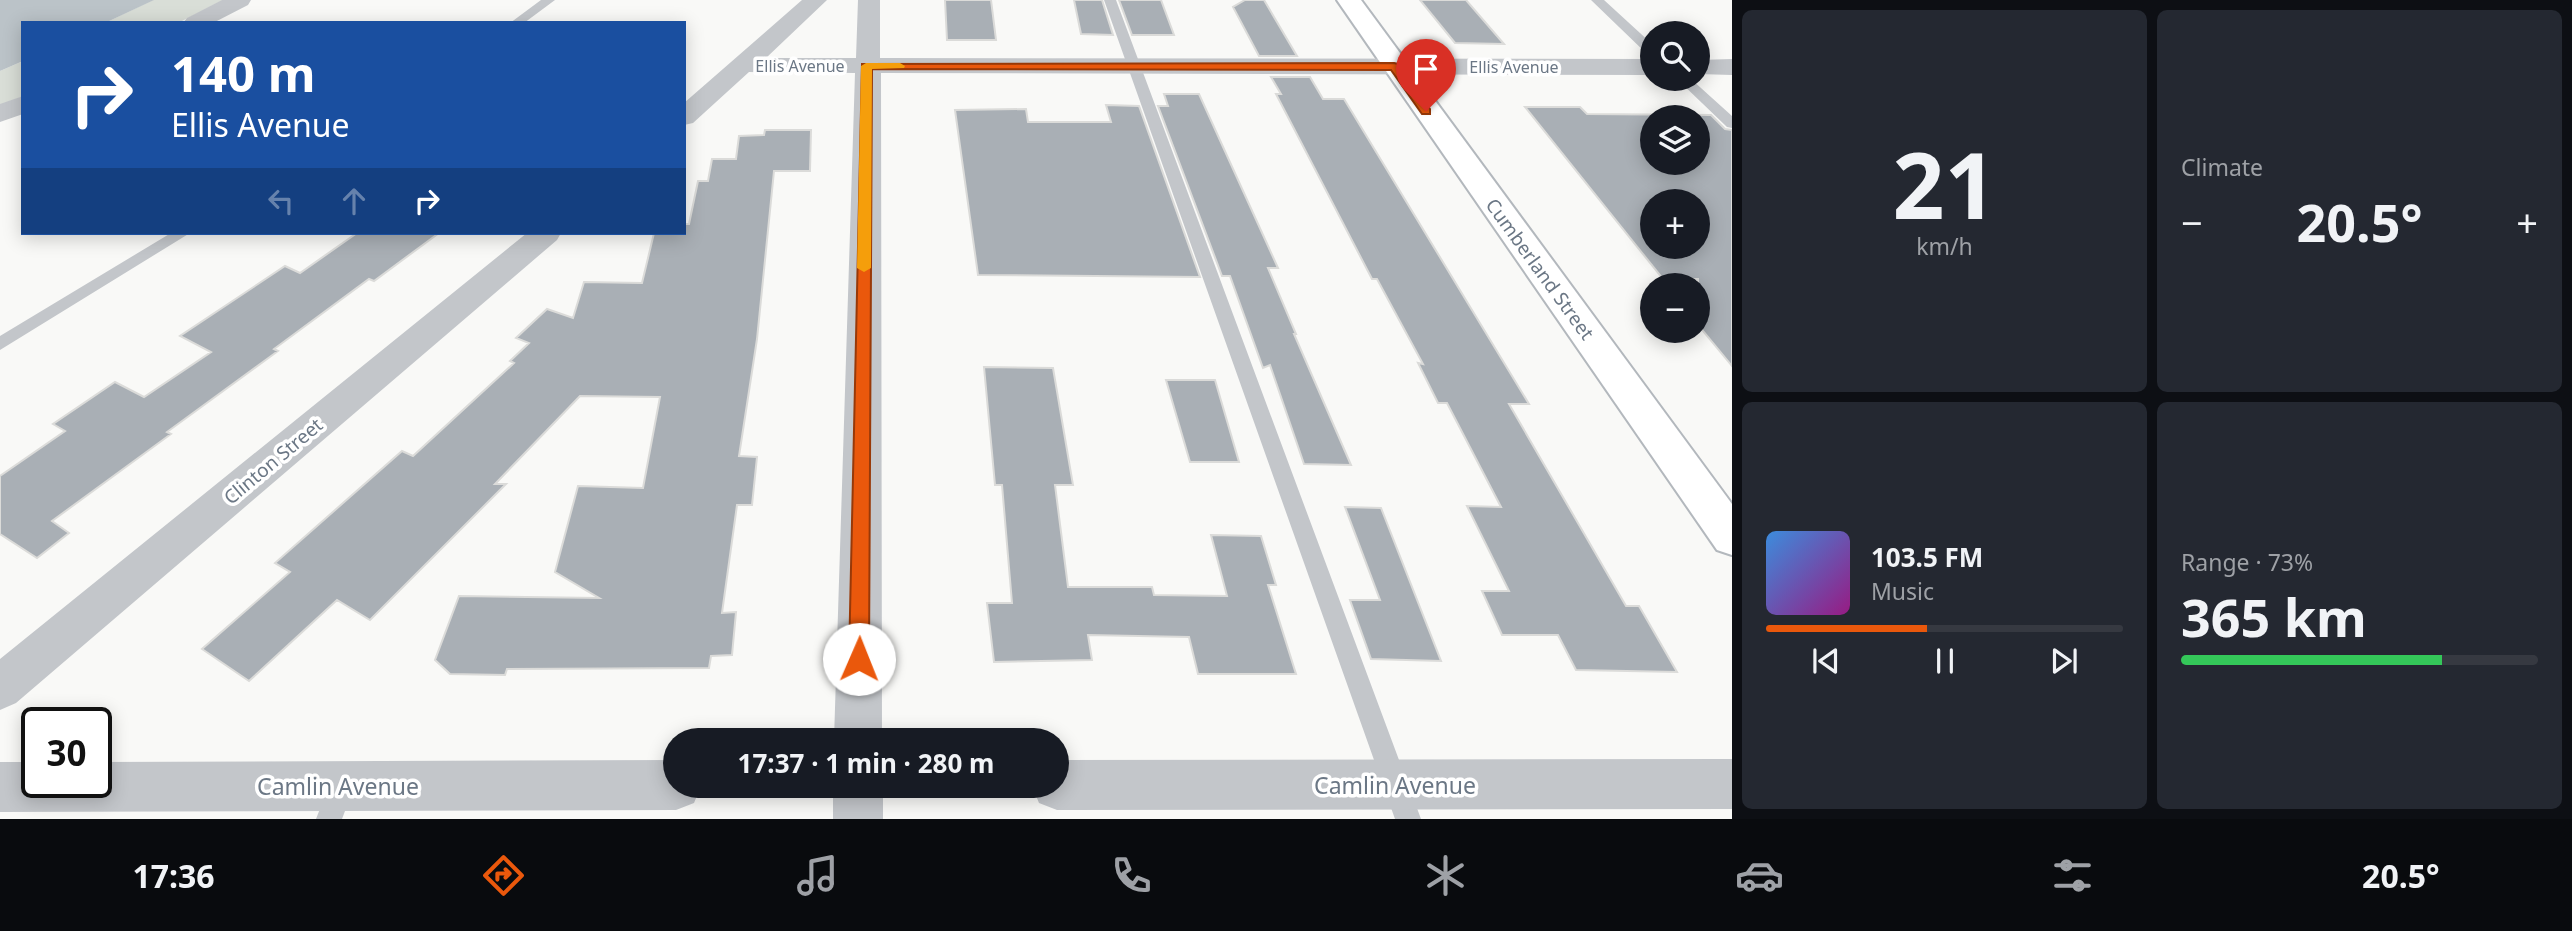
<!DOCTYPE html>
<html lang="en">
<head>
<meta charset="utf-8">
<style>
	:root { --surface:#171b24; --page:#242831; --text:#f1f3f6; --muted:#9ea1a6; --line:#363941; --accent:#ea580c }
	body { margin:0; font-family:"Noto Sans",sans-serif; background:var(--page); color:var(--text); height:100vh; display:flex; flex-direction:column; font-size:26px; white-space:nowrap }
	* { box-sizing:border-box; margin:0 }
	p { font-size:23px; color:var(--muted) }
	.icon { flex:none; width:38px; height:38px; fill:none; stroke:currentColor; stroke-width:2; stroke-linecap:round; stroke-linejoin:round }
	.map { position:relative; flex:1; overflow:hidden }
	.side { display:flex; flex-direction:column; gap:10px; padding:10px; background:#0d0f14; width:840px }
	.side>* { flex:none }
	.hud { position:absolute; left:21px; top:21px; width:665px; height:214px; border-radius:0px; box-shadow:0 4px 18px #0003; background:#1a4fa0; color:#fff; overflow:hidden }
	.tools { position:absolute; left:1640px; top:21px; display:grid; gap:14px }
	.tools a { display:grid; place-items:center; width:70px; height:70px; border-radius:50%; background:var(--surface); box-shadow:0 4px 18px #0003; font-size:35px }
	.speed { position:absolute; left:21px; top:707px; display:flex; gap:14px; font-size:35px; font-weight:700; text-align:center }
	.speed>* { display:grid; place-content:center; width:91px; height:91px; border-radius:50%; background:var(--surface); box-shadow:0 4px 18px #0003; line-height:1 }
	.speed .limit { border:4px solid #111; border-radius:10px; background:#fff; color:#111 }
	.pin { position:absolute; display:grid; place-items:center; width:60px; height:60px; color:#fff; margin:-72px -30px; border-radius:50% 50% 50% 0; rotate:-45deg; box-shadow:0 0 7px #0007 }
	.pin .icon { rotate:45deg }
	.me { position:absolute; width:77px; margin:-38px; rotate:1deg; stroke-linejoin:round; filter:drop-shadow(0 0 5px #0008) }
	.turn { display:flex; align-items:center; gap:24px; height:147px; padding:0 35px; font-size:32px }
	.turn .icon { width:91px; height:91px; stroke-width:2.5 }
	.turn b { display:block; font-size:49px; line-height:60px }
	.lanes { display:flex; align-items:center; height:66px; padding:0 35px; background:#0003; justify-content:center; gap:35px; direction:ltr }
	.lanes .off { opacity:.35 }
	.big { font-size:52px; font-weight:700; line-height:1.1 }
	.side .widget { flex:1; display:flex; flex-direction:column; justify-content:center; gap:10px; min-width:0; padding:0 24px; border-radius:10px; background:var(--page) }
	.side .dial { align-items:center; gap:0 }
	.dial b { font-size:91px; line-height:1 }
	.song { display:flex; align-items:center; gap:21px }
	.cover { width:84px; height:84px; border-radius:10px; background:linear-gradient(135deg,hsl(210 70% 55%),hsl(310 70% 35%)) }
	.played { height:7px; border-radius:4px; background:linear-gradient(90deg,var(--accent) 45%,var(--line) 45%) }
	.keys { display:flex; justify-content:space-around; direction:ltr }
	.heat { display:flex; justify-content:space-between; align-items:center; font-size:38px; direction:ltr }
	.charge { height:10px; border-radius:5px; background:linear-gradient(90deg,#34c759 73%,var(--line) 0) }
	.side .tiles { flex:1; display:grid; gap:10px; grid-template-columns:repeat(2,1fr) }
	.trip { position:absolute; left:663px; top:728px; width:406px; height:70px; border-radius:35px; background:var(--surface); box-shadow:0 4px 18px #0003; font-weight:700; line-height:70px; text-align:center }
	.dock { display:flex; height:112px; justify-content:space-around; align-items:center; background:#090b0e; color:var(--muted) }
	.dock .icon { width:49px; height:49px }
	.dock .active { color:var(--accent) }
	.dock b { font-size:32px; color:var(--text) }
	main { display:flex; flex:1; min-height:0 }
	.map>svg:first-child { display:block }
</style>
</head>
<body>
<main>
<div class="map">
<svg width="1732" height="819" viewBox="0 0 1732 819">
	<rect width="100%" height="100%" fill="#f9f9f7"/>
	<!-- green -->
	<path fill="#d9ded7" d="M153,0H223L178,23H105Z
		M23,61V96L0,106V71Z"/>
	<!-- water -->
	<path fill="#bbc3c8" d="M0,0H154L105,23H23V61L0,71Z"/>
	<!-- building -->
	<path fill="#a9afb5" stroke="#dbdbd9" stroke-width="2" fill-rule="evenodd" d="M945,0H991L996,40H947Z
		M1074,0H1102L1113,35L1081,34Z
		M1119,0H1161L1174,35H1132Z
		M1245,0H1264L1297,56H1259L1233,7Z
		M1420,0H1466L1504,44L1455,43Z
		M1271,77H1310L1323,99H1344L1529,404H1509L1626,606H1639L1677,672L1576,670L1558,635H1502L1482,591H1509L1467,506L1501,507L1447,403H1438L1418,363L1423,364L1377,279H1372L1276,94H1281Z
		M1164,94H1199L1278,268H1268L1296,334H1294L1351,465L1304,464L1270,365L1263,368L1230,276H1222L1158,106H1168Z
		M1106,105L1139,106L1200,277L978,275L955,110L1026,109L1028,122H1111Z
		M1525,107H1580L1587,114L1711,115L1725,129L1732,130V366L1698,325V279H1663ZM1652,117H1698V163H1652ZM1652,201H1698V247H1652Z
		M765,130H811L810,171H774L757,339L739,456L757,457L752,505H737L722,613L736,612L732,655L711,656L709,668L507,669L505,675L450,674L435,660L459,596L599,598L555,572L578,486L643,488L660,397L580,396L495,484H506L370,620L337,600L249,681L202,649L290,572L275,563L402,451L413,456L514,363L510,361L529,343L516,338L547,309L573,318L584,282L642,283L654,233H684V224H689L698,181H708L712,159H736L739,136L764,135Z
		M357,233H439L374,281L369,279L274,349L278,351L167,432L171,434L52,521L69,533L37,558L0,534V476L65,431L53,424L115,382L144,397L211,352L180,336L285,266L300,273Z
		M984,367L1053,368L1073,485H1055L1068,587H1152L1154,595L1227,596L1211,535L1261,536L1276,585H1268L1296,674H1198L1189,637L1088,635L1092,660L994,662L987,603H1012L1002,485H995Z
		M1166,380H1215L1239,462H1190Z
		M1345,507L1381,508L1441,661L1371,659L1350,600H1380Z"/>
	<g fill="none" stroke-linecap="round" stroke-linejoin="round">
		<defs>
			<path id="secondary" d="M1337,0H1361L1732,504V555L1717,550Z"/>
		</defs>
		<!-- secondary casing -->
		<use href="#secondary" stroke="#b3b8bd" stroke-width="4"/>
		<!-- lane -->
		<path fill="#c3c6ca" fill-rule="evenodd" d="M541,0H555L524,23H510Z
			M1104,0H1116L1421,819H1395Z
			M1591,0H1604L1652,44V55L1647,54Z
			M1677,79H1691L1732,116V128L1727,127Z
			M171,233H190L0,350V336Z
			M341,774L350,778L354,787L342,819H316L332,778Z"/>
		<!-- street -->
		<path fill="#c3c6ca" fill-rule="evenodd" d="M222,0H251L248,5L213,23H183L187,18Z
			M802,0H827L766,58H856L858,0H880V58L1652,59V75L881,73L882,740H834L855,73L749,72L693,123L684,125V103Z
			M1732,59V75L1698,74V60Z
			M23,96V114L0,122V104Z
			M527,233H561L557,240L16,703L0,710V659Z
			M1732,759V809L1057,810L1039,803L1032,786H1057V760Z
			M676,760V786H701L694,803L676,810L0,812V762H37V782H96V762Z
			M833,786H883V819H833Z"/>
		<!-- secondary -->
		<use href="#secondary" fill="#fff" fill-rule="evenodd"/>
	</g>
	<!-- route -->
	<path fill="#ea580c" stroke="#983908" stroke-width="2" d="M1394,63L1398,64L1430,109V114H1422L1391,70L872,69L869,659L866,666L859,668L852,666L849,659L862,64Z"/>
	<!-- slow -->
	<path fill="#f59e0b" d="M900,63L905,66L904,68L872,69L871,268L864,272L857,268L861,66L866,63Z"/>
	<g text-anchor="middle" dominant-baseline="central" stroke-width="7" stroke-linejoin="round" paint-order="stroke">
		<!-- far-street labels -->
		<g font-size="16" fill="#6b7785" stroke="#fff">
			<text x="800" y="66">Ellis Avenue</text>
			<text x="1514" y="67">Ellis Avenue</text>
		</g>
		<!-- street labels -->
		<g font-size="19" fill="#6b7785" stroke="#fff">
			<text transform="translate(1540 269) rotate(54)">Cumberland Street</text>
			<text transform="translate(273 461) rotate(-40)">Clinton Street</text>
		</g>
		<!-- near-street labels -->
		<g font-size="23" fill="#6b7785" stroke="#fff">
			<text x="1395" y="785">Camlin Avenue</text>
			<text x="338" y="786">Camlin Avenue</text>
		</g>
	</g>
</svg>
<div class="tools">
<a><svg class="icon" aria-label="search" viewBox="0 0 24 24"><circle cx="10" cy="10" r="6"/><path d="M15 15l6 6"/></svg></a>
<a><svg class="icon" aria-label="layers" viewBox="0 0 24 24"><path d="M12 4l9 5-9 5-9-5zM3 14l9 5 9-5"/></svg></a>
<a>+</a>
<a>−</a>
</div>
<div class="speed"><div class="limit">30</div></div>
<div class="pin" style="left:1426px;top:111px;background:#d93025"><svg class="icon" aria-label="arrive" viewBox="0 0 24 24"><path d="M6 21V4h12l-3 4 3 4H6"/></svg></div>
<svg class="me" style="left:859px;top:659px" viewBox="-20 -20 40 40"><circle r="19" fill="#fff"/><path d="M0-13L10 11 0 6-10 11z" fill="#ea580c"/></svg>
<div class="trip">17:37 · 1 min · 280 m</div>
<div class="hud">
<div class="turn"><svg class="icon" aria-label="right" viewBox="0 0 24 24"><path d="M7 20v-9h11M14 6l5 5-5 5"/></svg><div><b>140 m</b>Ellis Avenue</div></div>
<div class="lanes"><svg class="icon off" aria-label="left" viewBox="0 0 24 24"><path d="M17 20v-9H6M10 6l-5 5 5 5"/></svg><svg class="icon off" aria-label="ahead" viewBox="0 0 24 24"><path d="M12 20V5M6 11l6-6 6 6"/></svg><svg class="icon" aria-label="right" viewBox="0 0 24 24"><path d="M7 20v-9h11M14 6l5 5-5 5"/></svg></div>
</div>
</div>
<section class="side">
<div class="tiles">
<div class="widget dial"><b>21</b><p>km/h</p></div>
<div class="widget"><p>Climate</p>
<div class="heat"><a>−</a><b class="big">20.5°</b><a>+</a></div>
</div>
<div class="widget">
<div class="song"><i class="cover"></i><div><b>103.5 FM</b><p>Music</p></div></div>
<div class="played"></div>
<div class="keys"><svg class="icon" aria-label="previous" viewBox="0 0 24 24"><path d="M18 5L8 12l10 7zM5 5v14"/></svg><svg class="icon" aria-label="pause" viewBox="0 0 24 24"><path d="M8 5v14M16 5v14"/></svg><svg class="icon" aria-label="next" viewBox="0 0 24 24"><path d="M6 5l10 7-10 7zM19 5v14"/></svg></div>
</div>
<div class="widget"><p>Range · 73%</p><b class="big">365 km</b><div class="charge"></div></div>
</div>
</section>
</main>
<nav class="dock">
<b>17:36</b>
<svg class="icon active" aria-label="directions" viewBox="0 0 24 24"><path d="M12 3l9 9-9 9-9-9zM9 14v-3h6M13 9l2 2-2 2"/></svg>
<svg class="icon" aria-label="music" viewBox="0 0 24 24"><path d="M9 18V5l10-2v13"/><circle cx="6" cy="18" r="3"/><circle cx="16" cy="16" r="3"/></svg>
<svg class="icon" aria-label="phone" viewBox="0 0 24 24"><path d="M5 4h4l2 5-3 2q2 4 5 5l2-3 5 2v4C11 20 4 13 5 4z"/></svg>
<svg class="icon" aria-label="climate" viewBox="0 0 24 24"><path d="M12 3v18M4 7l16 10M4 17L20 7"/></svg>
<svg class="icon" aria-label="car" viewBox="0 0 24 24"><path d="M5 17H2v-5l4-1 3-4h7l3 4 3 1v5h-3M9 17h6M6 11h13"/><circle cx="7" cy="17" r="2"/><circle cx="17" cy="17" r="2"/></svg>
<svg class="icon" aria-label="filters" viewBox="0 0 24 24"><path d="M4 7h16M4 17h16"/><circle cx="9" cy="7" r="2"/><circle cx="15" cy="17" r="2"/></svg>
<b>20.5°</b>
</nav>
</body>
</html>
